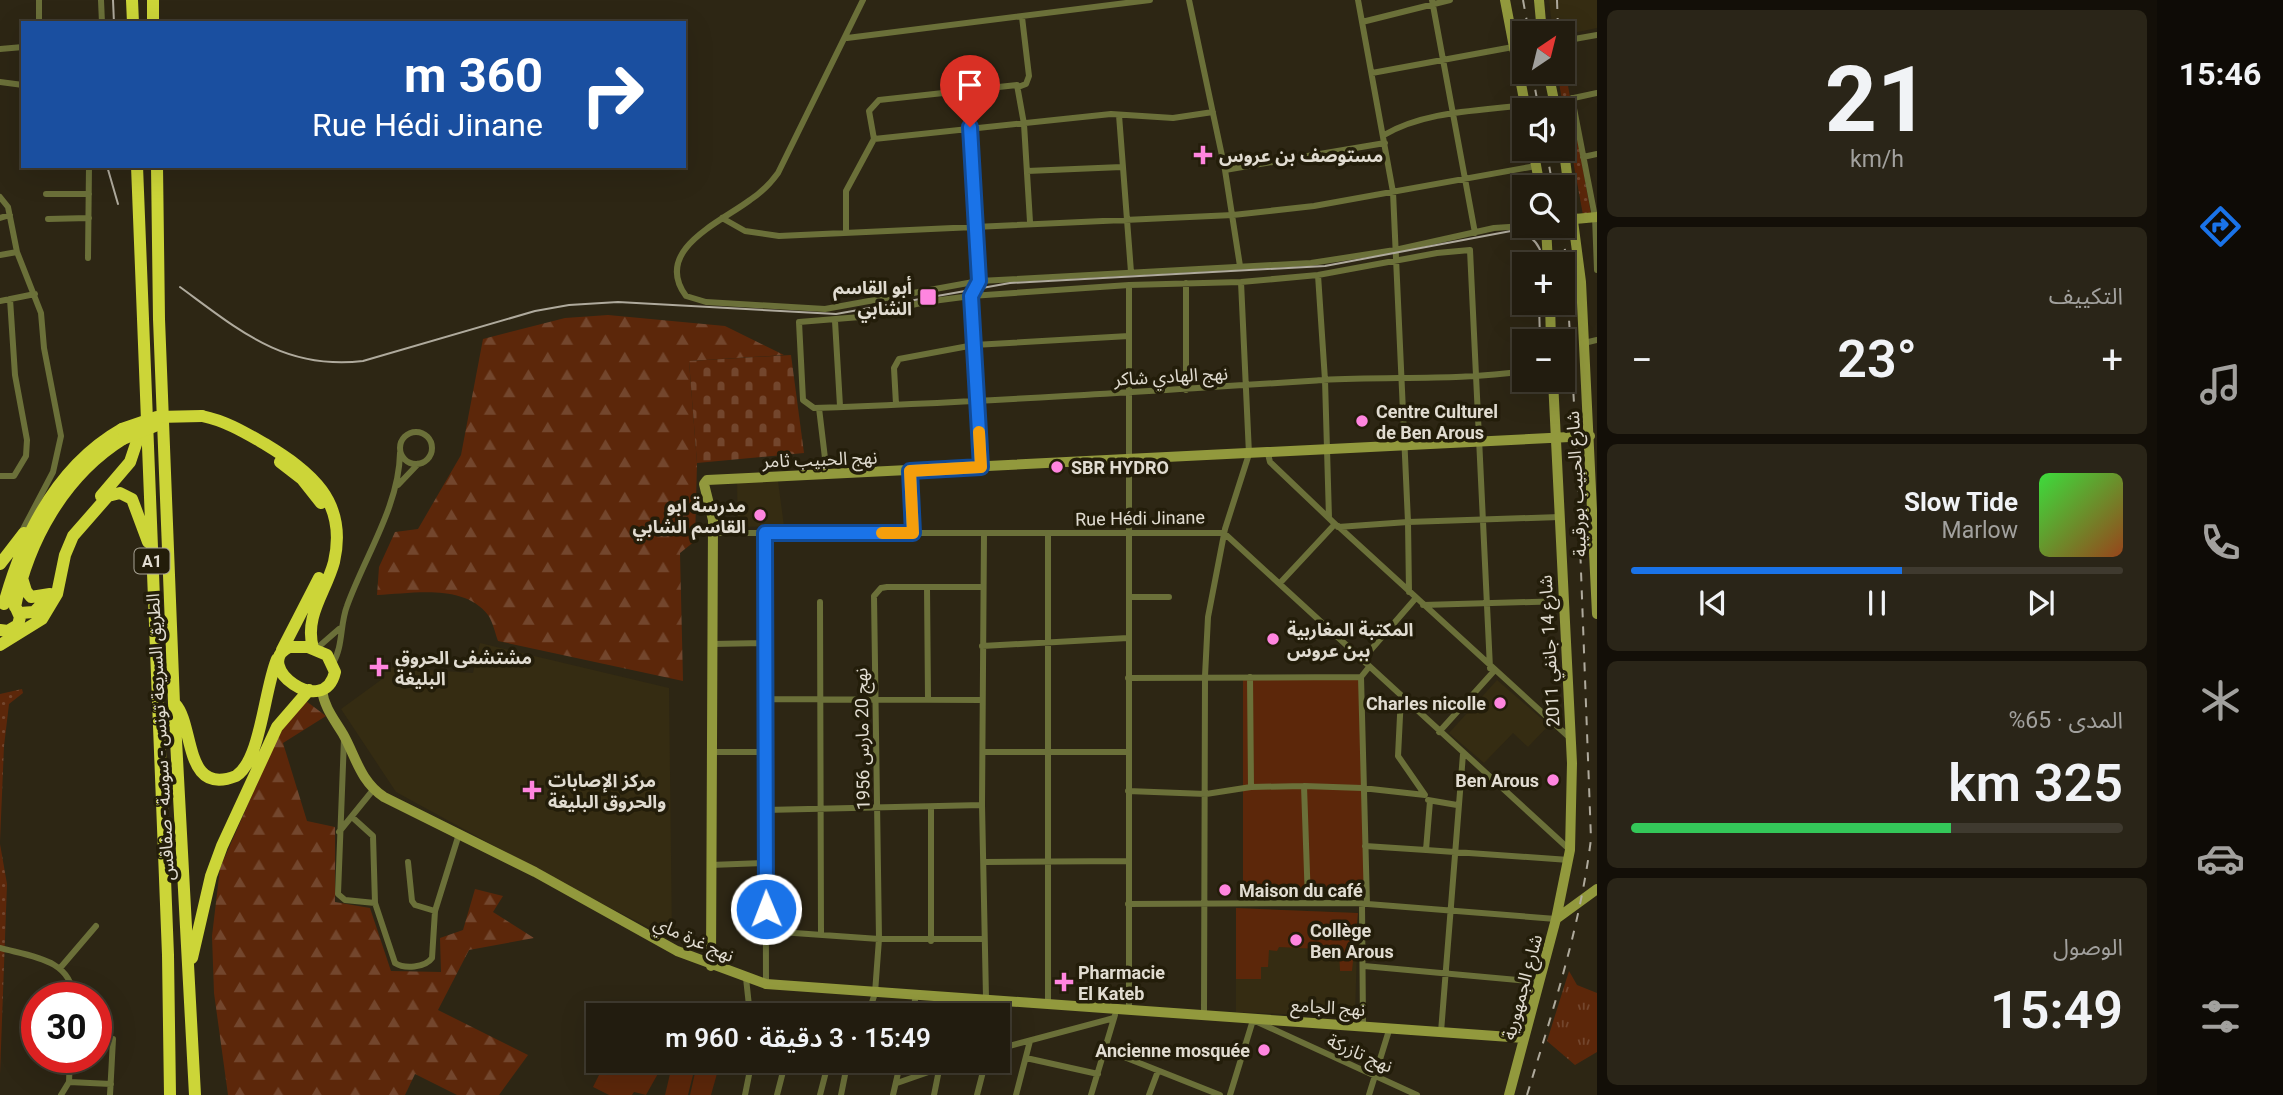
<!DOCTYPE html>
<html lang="ar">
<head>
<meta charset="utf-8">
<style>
	:root { --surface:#221c0f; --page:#2a2518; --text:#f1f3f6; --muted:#a2a19e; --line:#3f3a2f; --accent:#1a73e8 }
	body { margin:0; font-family:Roboto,"Noto Sans Arabic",sans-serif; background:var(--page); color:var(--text); direction:rtl; height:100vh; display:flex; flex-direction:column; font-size:26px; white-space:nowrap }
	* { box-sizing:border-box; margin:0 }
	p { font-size:23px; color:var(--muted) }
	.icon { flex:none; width:38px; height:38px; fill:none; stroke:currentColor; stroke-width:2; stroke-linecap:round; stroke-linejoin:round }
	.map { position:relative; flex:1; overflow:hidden; direction:ltr }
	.sheet { display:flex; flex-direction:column; gap:10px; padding:10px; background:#130f08; width:560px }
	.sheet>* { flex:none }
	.top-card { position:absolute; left:21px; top:21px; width:665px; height:147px; border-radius:0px; box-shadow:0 7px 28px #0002,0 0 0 2px var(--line); direction:rtl; background:#1a4fa0; color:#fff; overflow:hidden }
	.needle { width:46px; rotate:35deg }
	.fabs { position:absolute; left:1512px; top:21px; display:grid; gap:14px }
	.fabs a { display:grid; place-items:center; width:63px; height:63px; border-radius:0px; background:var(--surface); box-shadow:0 7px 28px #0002,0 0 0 2px var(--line); font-size:35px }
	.speed { position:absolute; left:21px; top:982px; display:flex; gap:14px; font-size:35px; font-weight:700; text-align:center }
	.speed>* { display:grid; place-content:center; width:91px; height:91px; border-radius:50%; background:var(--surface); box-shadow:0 7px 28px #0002,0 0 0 2px var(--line); line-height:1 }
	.speed .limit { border:10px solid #d22; background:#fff; color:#111 }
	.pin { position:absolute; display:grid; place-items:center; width:60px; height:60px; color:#fff; margin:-72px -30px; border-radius:50% 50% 50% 0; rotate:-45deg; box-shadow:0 0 7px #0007 }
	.pin .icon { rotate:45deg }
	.me { position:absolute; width:77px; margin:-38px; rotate:359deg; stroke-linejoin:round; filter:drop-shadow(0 0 5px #0008) }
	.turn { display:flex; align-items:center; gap:24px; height:147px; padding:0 28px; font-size:32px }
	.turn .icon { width:91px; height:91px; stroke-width:2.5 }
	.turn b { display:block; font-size:49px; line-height:60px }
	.big { font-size:52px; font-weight:600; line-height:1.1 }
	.sheet .card { flex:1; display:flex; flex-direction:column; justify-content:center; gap:10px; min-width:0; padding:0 24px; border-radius:10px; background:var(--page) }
	.sheet .dial { align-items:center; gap:0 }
	.dial b { font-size:91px; line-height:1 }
	.song { display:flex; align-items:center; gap:21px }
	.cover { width:84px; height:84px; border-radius:10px; background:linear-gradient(135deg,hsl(120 70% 55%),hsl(20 70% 35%)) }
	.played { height:7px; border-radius:4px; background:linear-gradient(90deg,var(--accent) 55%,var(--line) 55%) }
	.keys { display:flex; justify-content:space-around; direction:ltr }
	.heat { display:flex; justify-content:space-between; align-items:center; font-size:38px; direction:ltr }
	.charge { height:10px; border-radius:5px; background:linear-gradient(90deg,#34c759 65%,var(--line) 0) }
	.trip { position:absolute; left:586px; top:1003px; width:424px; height:70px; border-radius:0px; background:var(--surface); box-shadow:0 7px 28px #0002,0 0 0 2px var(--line); font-weight:600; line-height:70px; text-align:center; direction:rtl }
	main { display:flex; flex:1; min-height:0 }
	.tabs { display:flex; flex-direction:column; width:126px; justify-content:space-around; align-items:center; background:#0e0b06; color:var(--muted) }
	.tabs .icon { width:49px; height:49px }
	.tabs .selected { color:var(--accent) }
	.tabs b { font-size:32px; color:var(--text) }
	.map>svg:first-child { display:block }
</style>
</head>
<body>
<main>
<nav class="tabs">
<b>15:46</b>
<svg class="icon selected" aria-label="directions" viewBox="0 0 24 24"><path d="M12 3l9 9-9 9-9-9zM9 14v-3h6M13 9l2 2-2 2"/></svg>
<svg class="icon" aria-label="music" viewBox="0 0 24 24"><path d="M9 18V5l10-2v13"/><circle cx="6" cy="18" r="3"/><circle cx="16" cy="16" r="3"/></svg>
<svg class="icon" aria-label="phone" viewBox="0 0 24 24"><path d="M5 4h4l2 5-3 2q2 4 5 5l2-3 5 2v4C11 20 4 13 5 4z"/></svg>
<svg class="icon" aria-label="climate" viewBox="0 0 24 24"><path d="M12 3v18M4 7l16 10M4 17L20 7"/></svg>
<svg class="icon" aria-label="car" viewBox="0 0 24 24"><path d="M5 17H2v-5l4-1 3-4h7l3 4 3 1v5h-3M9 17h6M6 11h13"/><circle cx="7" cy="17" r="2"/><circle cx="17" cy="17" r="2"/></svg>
<svg class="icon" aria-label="filters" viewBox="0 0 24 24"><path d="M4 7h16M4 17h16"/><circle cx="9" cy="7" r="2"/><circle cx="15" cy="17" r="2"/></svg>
</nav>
<section class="sheet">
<div class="card dial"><b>21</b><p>km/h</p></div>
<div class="card"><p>التكييف</p>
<div class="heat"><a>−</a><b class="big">23°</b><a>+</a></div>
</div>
<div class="card">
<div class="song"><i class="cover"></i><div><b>Slow Tide</b><p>Marlow</p></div></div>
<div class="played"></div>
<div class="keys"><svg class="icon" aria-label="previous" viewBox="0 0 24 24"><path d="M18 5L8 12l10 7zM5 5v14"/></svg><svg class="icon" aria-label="pause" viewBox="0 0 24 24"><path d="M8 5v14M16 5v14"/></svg><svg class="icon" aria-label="next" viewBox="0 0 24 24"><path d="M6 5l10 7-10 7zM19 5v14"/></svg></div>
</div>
<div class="card"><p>المدى · 65%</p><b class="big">325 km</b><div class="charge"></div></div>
<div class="card"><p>الوصول</p><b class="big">15:49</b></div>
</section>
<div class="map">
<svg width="1597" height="1095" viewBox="0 0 1597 1095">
	<defs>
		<pattern id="grass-dots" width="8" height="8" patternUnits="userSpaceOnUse" patternTransform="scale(1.75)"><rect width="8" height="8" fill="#5c270a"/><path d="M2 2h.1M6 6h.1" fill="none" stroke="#73462d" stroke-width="1.8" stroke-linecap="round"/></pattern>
		<pattern id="forest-firs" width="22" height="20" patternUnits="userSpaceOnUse" patternTransform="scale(1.75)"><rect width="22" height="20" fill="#5c270a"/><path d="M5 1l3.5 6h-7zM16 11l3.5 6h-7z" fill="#73462d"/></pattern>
		<pattern id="cemetery-stones" width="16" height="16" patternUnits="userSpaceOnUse" patternTransform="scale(1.75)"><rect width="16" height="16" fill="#5c270a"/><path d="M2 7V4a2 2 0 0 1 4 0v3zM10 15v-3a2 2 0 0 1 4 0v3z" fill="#73462d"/></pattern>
		<pattern id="park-tufts" width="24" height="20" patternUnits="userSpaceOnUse" patternTransform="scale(1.75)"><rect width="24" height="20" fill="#5c270a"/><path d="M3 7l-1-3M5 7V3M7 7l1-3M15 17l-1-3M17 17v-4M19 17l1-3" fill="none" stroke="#73462d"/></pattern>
	</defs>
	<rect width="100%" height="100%" fill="#2d2614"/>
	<!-- built -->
	<path fill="#352c12" d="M1549,0H1597V28L1563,35L1553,33Z
		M778,481L784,526L738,527L737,482Z
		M480,643L669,688L672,939L569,887L396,792L341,709L385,677V667L473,673Z
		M1497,680L1549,725L1528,747L1513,733L1484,763L1449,733Z
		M1236,908L1358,913L1355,1017L1236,1012Z"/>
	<!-- grass -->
	<path fill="url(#grass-dots)" d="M1563,58L1591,214L1583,215L1557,72H1563Z
		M22,689L23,693L9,704L4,746L0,842V694Z
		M0,844L7,884L0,1074Z"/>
	<!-- forest -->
	<path fill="url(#forest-firs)" d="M608,315L725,326L784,355L689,361L697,463L695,541L680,553L683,681L498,641C495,633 493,622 488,615C463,583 412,594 377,595L379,567L395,532L418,529L461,455L483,339L565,318Z
		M306,701L326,716L283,743L307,821L335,827V902L370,908L391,971L441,972L440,938L463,930L475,889L503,896L493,912L534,938L469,950L438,1010L528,1055L499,1095H457L415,1074L405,1095H228L214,993L212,936L220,868L276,741L295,708Z"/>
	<!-- cemetery -->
	<path fill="url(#cemetery-stones)" d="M791,355L804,453L697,463L689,361Z"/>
	<!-- park -->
	<path fill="url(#park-tufts)" d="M1569,971L1577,985L1597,993V1052L1575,1065L1547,1041Z"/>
	<!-- pitch -->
	<path fill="#5c270a" d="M1243,678L1361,679L1365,893L1243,888Z
		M1236,908L1358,913L1352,971H1340L1339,950L1279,947L1277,951L1269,950L1268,967H1261V979H1236Z
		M606,1061V1060L665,1061L646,1095L634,1092L632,1095H609L593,1087Z
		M673,1061L695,1067L688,1095H665Z
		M697,1064L718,1070L711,1095H690Z"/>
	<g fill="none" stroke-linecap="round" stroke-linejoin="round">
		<!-- street -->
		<path stroke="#6b7039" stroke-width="6" d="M101,0L102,23
			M863,0L778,173C770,184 761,193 750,200C721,222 652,250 686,296L706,302L825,309L979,281L1311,263L1395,250L1494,228L1524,226L1546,231
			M1189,0L1225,170L1240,266
			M1432,0L1475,233
			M1362,22L1450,0
			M39,23V0
			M847,38L1150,0
			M1563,41L1597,35
			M0,49L23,47
			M1372,73L1513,47
			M0,82L23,85
			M1018,87L1026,84L1029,76L1022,17
			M1572,98L1595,217L1597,270
			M1555,102L1597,93
			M1119,115L1131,272
			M970,127L979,281L971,296L981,467
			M1384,135C1425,111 1478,111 1525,105
			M874,139L869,111L879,100L1017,85L1024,124L1030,222
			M1583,157L1597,154
			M1225,170L1385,143
			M1027,171L1122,167
			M46,194H89
			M0,197L8,207L17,252L41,313L44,348L61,436L53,472L21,533
			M0,218L10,215
			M722,218L745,231L779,236L1233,215L1314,206L1536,166
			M48,219L89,218
			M846,232V191L874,139L1111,114L1173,118L1213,112
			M0,255L17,252
			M88,258L89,166
			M1318,275L1325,380L1329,518
			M0,301L35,294
			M835,321L840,406
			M1584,343L1597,340
			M1186,390V283
			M896,404L894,368L899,359L974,345L1129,336
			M819,408L827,475
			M400 448a16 16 0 1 1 32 0a16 16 0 1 1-32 0Z
			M1268,454L1270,462L1335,524L1280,583
			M910,471L913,533
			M0,476H14L26,456L27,440L15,375L10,299
			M398,485L418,464
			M1338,526L1570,738
			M1338,527L1408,522L1393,192L1358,0
			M713,533H1224L1570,850
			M765,533L766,984
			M984,533L982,805L986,998
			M927,587L928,699
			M1409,592L1408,522L1560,517
			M1129,597H1169
			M820,602L821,935
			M1423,605L1565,601
			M712,644L764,643
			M982,646L1128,638
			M316,649L339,629
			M1362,660L1415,599
			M333,663C343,647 340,624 347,606C365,556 399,506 400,453
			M1490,668L1470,250L1437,253L1318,275L1241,282L1129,285L971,296L925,302L860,317L799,322L803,400L814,408C984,402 1153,391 1323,380C1389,376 1458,381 1524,371
			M1250,677L1251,787
			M1361,677L1367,904
			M1128,678L1361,677L1369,667
			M764,699L982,700
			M1439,732L1494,671
			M344,739L338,894L345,900L375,903
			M711,752H763
			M983,752H1127
			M1304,786L1308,902
			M1128,791L1206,794L1251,787L1304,786L1362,788L1425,795L1398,756L1401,696
			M1428,800L1457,805
			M1430,801L1426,850L1569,860
			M765,810L982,805
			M352,817L373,836L375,903L395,963C404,969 425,968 432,958L435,911L459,834
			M339,832L373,790
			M1365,846L1426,850
			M408,862L412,901L415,905L435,911
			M984,862L1129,861
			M710,865L765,863
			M1128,904L1355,903L1556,919
			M1362,904L1363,1026
			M766,931L879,939H984
			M931,941V808
			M0,948C29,956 73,959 73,998
			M1364,966L1539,982
			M61,967L96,926
			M746,978L750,1015
			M1048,1003V533
			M1129,1008V285
			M868,1015L875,993L879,939L874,596L881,588L887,587H982
			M912,1015L916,995
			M1204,1015L1205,676L1208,617L1225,529L1249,454L1241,282
			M1441,1032L1463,754
			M998,1049L1114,1018
			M1104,1049L1220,1095
			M1026,1058L1098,1074
			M69,1082L111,1084
			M897,1083L963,1060
			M61,1095L69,1082L70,1057
			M110,1095L113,1039
			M745,1095L752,1060
			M777,1095L786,1060
			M820,1095L829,1060
			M841,1095L848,1060
			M893,1095L901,1060
			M934,1095L939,1070
			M977,1095L986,1060
			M1016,1095L1030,1041
			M1091,1095L1115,1015
			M1149,1095L1158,1071
			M1230,1095L1253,1020L1417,1095
			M1369,1095L1390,1027"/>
		<!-- secondary -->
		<path stroke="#92993d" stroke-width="10" d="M1505,0L1526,110
			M1539,0L1542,33
			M1548,72L1556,110
			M1563,144L1581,282L1597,614
			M1533,149L1540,187
			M1575,219L1597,217
			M1546,226L1548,264
			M1550,303L1551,341
			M1553,380L1572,763L1570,850L1556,919
			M322,690C324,707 334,719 343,734C356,757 360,781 384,797L535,872L677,951L766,984L1524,1038
			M711,966L713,520L704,484L707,480L1590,436
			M1509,1095L1556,919L1597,889"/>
		<!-- highway -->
		<path stroke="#ccd538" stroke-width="12" d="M132,0L133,23
			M153,0V23
			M137,166L168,955L170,1095
			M157,166L159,319L174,703L195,1095
			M202,416C226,421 244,432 265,444C311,472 348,501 334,562C326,592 304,616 313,648
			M280,462L302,479L321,503
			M101,496L130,462L141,429
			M0,564L24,533
			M22,578L26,591L31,597L50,594
			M4,604C23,535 57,466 122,429
			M15,607C28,541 64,476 123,439
			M20,613L34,612L47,599
			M0,630L8,631L18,625L20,617L16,608
			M0,645L42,619L57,594L65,555L73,536L108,496L120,493L132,499L148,542
			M289,647H308L327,655L335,672C324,720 251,665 289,647Z
			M282,650L319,578
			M175,704C195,725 183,797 236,776C261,760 264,690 277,659
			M192,958L211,876L222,846L277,727L309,690"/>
		<!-- tram -->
		<path stroke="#afaa9d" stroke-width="2" d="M113,0L114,23
			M107,166L118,204
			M180,287C240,331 284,370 363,361L535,311L569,305L618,302L836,314L1010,283L1325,266L1511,231C1531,233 1542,244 1543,264
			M1539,303L1540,341"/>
		<!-- rail -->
		<path stroke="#afaa9d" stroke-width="2" stroke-dasharray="9 9" stroke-linecap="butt" d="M1523,0L1529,33
			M1557,0L1558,29
			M1532,72L1539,110
			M1546,149L1553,187
			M1527,1095C1553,1010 1580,927 1591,839L1576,437L1563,218"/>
		<!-- highway-bridge -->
		<path stroke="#ccd538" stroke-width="12" d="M122,429L157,417L202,416
			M123,439L155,426"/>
	</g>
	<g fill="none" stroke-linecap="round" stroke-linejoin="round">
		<defs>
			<path id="route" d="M766,909L765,533H913L910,471L981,467L971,296L979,281L970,127"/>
		</defs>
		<!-- route casing -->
		<use href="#route" stroke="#114b97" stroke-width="18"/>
		<!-- route -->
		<use href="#route" stroke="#1a73e8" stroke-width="12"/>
		<!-- slow -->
		<path stroke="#f59e0b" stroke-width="12" d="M882,533H913L910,471L981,467L979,432"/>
	</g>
	<!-- markers -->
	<g fill="#ff85df" stroke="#231d0a" stroke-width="2.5">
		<path d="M1199.5 144.5h7v7h7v7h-7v7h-7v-7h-7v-7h7z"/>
		<rect x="919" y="288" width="18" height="18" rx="3.5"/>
		<circle cx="1362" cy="421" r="7"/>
		<circle cx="1057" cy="467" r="7"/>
		<circle cx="760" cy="515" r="7"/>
		<circle cx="1273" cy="639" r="7"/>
		<path d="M375.5 656.5h7v7h7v7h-7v7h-7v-7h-7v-7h7z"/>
		<circle cx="1500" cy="703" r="7"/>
		<circle cx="1553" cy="780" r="7"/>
		<path d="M528.5 779.5h7v7h7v7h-7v7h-7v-7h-7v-7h7z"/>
		<circle cx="1225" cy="890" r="7"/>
		<circle cx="1296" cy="940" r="7"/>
		<path d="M1060.5 971.5h7v7h7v7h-7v7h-7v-7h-7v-7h7z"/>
		<circle cx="1264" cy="1050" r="7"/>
	</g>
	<g text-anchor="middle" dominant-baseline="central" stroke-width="7" stroke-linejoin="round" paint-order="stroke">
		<!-- shield labels -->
		<rect fill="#231d0a" stroke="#a8a395" stroke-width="2" x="134.5" y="548.5" width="35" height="25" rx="5"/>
		<g font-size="16" font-weight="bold" fill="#e1dcd1">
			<text x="152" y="561">A1</text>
		</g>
		<!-- poi labels -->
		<g font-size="18" font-weight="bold" fill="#e1dcd1" stroke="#231d0a" text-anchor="start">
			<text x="1219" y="155">مستوصف بن عروس</text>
			<text x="912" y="287" text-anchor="end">أبو القاسم<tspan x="912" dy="21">الشابي</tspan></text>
			<text x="1376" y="411">Centre Culturel<tspan x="1376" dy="21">de Ben Arous</tspan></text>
			<text x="1071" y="467">SBR HYDRO</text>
			<text x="746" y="505" text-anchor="end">مدرسة ابو<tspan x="746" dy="21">القاسم الشابي</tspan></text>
			<text x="1287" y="629">المكتبة المغاربية<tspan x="1287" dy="21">ببن عروس</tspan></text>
			<text x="395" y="657">مشتشفى الحروق<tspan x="395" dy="21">البليغة</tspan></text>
			<text x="1486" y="703" text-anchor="end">Charles nicolle</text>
			<text x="548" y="780">مركز الإصابات<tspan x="548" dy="21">والحروق البليغة</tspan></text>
			<text x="1539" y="780" text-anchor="end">Ben Arous</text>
			<text x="1239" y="890">Maison du café</text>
			<text x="1310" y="930">Collège<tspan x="1310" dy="21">Ben Arous</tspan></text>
			<text x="1078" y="972">Pharmacie<tspan x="1078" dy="21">El Kateb</tspan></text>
			<text x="1250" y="1050" text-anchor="end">Ancienne mosquée</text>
		</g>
		<!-- street labels -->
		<g font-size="18" fill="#e1dcd1" stroke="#231d0a">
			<text transform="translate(1171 376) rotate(-3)">نهج الهادي شاكر</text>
			<text transform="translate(820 459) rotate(-2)">نهج الحبيب ثامر</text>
			<text transform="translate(1576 484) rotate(-93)">شارع الحبيب بورقيبة</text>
			<text transform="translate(1140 518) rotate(-1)">Rue Hédi Jinane</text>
			<text transform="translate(1549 651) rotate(-93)">شارع 14 جانفي 2011</text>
			<text transform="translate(160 737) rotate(-93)">الطريق السريعة تونس - سوسة - صفاقس</text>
			<text transform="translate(862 739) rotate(-91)">نهج 20 مارس 1956</text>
			<text transform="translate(694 939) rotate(24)">نهج غرة ماي</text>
			<text transform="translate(1522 987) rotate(-75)">شارع الجمهورية</text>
			<text transform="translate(1328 1007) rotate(4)">نهج الجامع</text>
			<text transform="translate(1360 1053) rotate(24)">نهج تازركة</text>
		</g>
	</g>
</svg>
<div class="fabs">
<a><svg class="needle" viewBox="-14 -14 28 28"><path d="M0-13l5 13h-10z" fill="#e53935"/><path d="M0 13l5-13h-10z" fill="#a2a19e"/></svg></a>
<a><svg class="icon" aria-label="sound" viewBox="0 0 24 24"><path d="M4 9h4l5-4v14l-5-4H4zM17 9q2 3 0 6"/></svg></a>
<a><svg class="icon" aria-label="search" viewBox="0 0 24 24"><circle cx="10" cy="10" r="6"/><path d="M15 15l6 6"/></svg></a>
<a>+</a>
<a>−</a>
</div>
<div class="speed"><div class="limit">30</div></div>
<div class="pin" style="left:970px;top:127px;background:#d93025"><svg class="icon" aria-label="arrive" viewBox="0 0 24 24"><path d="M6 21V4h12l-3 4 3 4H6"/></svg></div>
<svg class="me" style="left:766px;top:909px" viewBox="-20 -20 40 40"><circle r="17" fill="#1a73e8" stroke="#fff" stroke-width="3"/><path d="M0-11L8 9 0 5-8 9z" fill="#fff"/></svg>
<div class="trip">15:49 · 3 دقيقة · 960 m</div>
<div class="top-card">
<div class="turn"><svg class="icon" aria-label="right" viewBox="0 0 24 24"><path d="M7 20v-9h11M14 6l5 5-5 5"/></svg><div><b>360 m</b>Rue Hédi Jinane</div></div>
</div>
</div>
</main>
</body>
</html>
